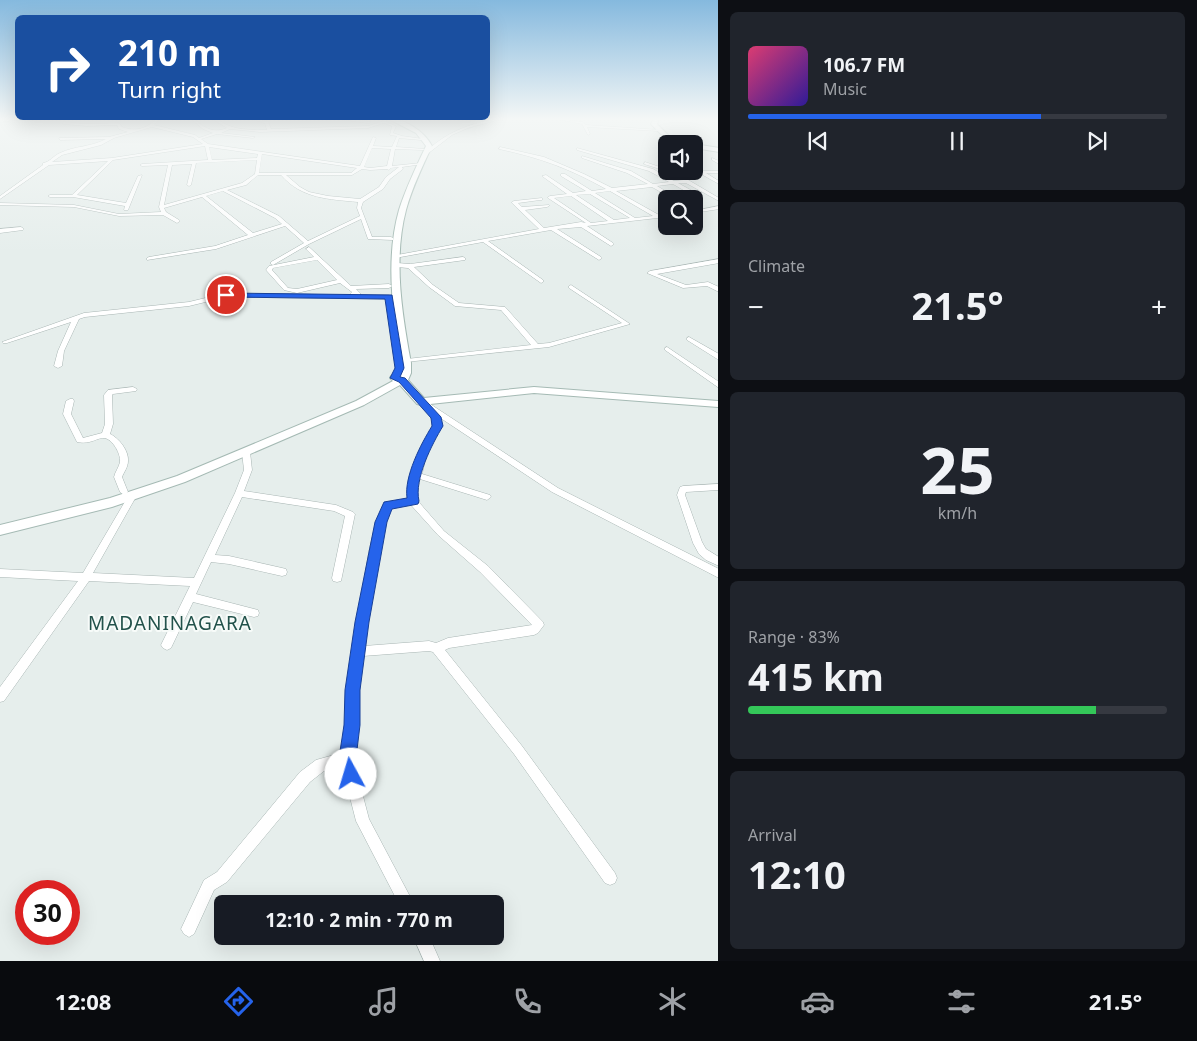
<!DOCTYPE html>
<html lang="en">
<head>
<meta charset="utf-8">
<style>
	:root { --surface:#171b24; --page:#20242c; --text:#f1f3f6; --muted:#9ea1a6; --line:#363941; --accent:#2563eb }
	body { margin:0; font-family:"Noto Sans",sans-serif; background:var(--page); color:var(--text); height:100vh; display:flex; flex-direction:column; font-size:19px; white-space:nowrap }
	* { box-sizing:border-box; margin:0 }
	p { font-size:16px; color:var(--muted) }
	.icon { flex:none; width:28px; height:28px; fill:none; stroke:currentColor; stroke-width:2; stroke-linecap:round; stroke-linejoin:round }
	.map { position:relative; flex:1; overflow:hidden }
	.drawer { display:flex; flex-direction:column; gap:12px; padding:12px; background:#0d0f14; width:479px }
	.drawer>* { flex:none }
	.top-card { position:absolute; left:15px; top:15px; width:475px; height:105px; border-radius:8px; box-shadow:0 5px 20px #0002; background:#1a4fa0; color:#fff; overflow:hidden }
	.tools { position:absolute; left:658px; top:135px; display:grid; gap:10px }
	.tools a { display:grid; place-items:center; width:45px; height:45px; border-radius:8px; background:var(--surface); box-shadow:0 5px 20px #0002; font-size:25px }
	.speed { position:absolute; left:15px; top:880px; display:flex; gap:10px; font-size:25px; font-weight:700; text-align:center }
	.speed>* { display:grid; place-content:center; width:65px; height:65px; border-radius:50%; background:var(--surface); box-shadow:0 5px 20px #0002; line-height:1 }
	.speed .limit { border:8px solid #d22; background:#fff; color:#111 }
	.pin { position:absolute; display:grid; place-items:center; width:42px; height:42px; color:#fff; margin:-21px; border:2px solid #fff; border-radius:50%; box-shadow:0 1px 5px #0007 }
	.me { position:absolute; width:55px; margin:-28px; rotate:354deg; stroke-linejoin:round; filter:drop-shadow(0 0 4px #0008) }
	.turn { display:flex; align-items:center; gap:18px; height:105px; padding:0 20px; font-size:22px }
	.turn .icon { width:65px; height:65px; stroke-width:2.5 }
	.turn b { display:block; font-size:35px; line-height:42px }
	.big { font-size:38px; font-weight:700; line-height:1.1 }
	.drawer .card { flex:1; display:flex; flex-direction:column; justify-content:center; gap:8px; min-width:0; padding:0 18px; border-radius:8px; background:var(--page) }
	.drawer .dial { align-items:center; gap:0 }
	.dial b { font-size:65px; line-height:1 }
	.song { display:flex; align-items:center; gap:15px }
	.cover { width:60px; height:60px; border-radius:8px; background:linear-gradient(135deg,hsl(340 70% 55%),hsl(250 70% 35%)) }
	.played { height:5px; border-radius:2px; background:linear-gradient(90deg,var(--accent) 70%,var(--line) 70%) }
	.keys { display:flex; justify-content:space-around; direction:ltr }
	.heat { display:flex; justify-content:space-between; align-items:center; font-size:28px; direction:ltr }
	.charge { height:8px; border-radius:4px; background:linear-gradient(90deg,#34c759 83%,var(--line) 0) }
	.trip { position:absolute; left:214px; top:895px; width:290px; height:50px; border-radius:8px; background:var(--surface); box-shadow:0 5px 20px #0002; font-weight:700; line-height:50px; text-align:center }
	.tab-bar { display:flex; height:80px; justify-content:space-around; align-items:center; background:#090b0e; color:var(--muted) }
	.tab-bar .icon { width:35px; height:35px }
	.tab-bar .current { color:var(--accent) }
	.tab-bar b { font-size:22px; color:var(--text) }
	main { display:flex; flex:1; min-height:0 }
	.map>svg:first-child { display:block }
</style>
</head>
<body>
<main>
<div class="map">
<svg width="719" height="961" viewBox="0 0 719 961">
	<rect width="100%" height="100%" fill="#e6eeec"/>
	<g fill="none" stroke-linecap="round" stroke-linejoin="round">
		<defs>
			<path id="street" d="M16,118H30L0,122V120Z
				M157,118H161L154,125L195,135L199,138L213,133L203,129L190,118C196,119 196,121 200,124C210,131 217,132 227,128L211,118C219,118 223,124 230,126C239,130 257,130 267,130L265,123L248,118L268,121L271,129L368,126L381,122L388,118L386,122L396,126L393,133L402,136L423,139L421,140L399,138L396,147L425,149L423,150L395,149L392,166L421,163L423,164L402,167L403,169L390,179L383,189L363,202L361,208L372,237H391L393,238V240L368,239L361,219L309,244L273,265L271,264V262L304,243L285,226L216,249L147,260V258L149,257L215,246L248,235L202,197L164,208L166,212L179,220L180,221L177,223L163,215L119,216L74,207L0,205V203L74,205L119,214L161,212L159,207L168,165L142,166L140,165L142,164L208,160L205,146L113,160L77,195L126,203L138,176L142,175L128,210H124L125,206L73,197H50L48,196L50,195H72L108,161L49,165L0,199V196L43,165V163C50,162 53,156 60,153C74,146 92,147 106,139L60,140L59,138L109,137L128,132L119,129L117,125L87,126L63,124L62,122L87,124L119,123L122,127C135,132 147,129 157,118ZM384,123L392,126L390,135L397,136L392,147L373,146L376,138L373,137L360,166L208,144L201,139L217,134L253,138L255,137L221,133L230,129L260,132L368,128ZM152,127L193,137L203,144L112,158L52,162L62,155L101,145L114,138ZM209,147L258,154L257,158L212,160ZM372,148L391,149L387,166L370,168L364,167ZM262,154L357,168L351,173H259ZM257,160L255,174L242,183L164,205L172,165L192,164L187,185L189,186L191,185L196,163ZM399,167L386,177L379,187L360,199L328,196L309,192L300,187L286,175H352L362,169L370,170L387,169L389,170L391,168ZM258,175H281C302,199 329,199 358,202L357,208L360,216L308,241L279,216L227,190L246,185ZM223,191L275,218L282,224L253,233L206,196Z
				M330,118H344L371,122L369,123Z
				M497,118H504L468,128L452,135L426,155L423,154C448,131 465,126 497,118Z
				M551,118L583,122L586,125L661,130L659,131L587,127L590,134L588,135L582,124Z
				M500,147L544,157L584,174L612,188L648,184L627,173L582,158V156L631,171L653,184L669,182L649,171L577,150V148L653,169L674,181L683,180L668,171H673L719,198V201L686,183H678L696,193V195H692L673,184L657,186L679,199H673L652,187L616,191L659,215H666V217L587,226L613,243L614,244L611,246L581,227L557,229L601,257L602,258L599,260L551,230L488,241L543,280V282L541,283L483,242L395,258V256L397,255L539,229L512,203V202L514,201L542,198V200H540L518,203L522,207L549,205V206L547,207L525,210L544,228L581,222L586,223L548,198V197L550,196L567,194L542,176L546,175L573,193L586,191L561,176V174H565L592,191L606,189C571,169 538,157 499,149ZM610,191L653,216L635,218L595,193ZM590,194L630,218L614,220L576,195ZM571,196L608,221L591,223L554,198Z
				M712,158L719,161V164L712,160Z
				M645,162L666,169V171L644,164Z
				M702,171H719V173H706L719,181V184L701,174Z
				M719,206V209L694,213V211Z
				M21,227L24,229L23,230L0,233V229Z
				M309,247L351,286L389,284L392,286L389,288L356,289L360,293V295H389L392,297L389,299L226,297L189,306L85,317L79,319L64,351L62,366L58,368L54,366L58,351L71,322L7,343H3L2,342L84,313L189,302L226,293L349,295L352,292L340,283L297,293L284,290L266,270L269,266L314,257L306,249ZM317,260L337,280L297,289L288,288L272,270L273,268Z
				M463,257L465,258V260L414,267L433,285L459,303L505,307L538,344L549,343L622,323L569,288V286L571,285L630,324L549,347L396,363V361L398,360L531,345L501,310L455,306L429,287L408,268L397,267L394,265L397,263L410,264Z
				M719,259V263L657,274L686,285L708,282L719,287V292L707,286L683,288L647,273L650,271Z
				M689,337L719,354V360L687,340V338Z
				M667,347L719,382V388L665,350V348Z
				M133,387L137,389L136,391L113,394L112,395L113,424L110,434C119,438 129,451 128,461C128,467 124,472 122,477L128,492L124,495L120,492L114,477C115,472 119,467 120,462C121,454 113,440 105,438C97,437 91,445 77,442L63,414L66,401L70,399H73L74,401L71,414L83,438L102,433L105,424L104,395L108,390Z
				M418,400H424L558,488L719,569V578L552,492L439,417L442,426L428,447L422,474L490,495L491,497L487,500L420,479L416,495L417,500L444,531L488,566L543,622L544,625L538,633L534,635L449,648L445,650L522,746L615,873L617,878L615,883L610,885L605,883L514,754L433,652L429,651L363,656L359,690L358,725L353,758L369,819L414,904H399L356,821L342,766L324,771L310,782L227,882L214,890L194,934L189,937L184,934L181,929L204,880L217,872L300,772L316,760L341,753L346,725L347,690L357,622L369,551L376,522L385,503L408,499C407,491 417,453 421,446C424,439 430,432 434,426L429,413L418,404L417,402ZM411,505L438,535L480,572L532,625L448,638L436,643L429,641L364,646C370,602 375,548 391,508Z
				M246,449L250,452L252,470L244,491L336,505L353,512L355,514L341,581L337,582L333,581L332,578L345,516L334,511L242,497L215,555L229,556L282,568L286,569L287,572L286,575L282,576L229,564L211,562L196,594L258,610L259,613L258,616L254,617L193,602L171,648L167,650L163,648L161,645L190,586L89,581L4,701L0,702V687L78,581L0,577V569L83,573L130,493L133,492L137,495L93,573L194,578L235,493L244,470L242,452Z
				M719,484V490L686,492L685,495L702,542L706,549L719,557V566L706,560L699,554L693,543L677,495L680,487L683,486Z
				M413,936H429L440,961H424Z"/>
			<path id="secondary" d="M387,118C404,118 424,131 432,146C422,167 412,188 406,210C393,259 402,314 411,363V373L408,380L424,398L534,387L719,401V407L534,393L421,405L417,404L400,385L364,405L185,482L112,507L0,535V525L110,498L177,476L356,401L393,381L390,378L391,376H399L401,363C393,314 385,259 399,210C406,188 416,167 426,146L416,133Z
				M654,118H659L657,124L669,136L688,144C671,144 662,136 651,124Z
				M694,144L719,148V152L694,148Z"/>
		</defs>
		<!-- street casing -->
		<use href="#street" stroke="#a9b6b4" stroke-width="1"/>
		<!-- secondary casing -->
		<use href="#secondary" stroke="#a5bab4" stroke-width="2"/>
		<!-- street -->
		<use href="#street" fill="#fff" fill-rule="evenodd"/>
		<!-- secondary -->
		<use href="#secondary" fill="#fff" fill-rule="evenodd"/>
	</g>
	<!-- sky -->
	<linearGradient id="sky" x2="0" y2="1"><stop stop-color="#85b9de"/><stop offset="0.47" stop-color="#f4f7f6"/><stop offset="1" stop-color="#f4f7f6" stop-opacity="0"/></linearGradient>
	<rect width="719" height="253" fill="url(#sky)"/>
	<!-- route -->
	<path fill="#2563eb" stroke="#184099" d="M223,293L392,295L404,368L400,377L405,378L441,417L443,426C432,444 414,479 419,501L418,504L392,509L387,522L369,622L360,690V725L356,758L360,774L357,780L351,782L345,780L339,758L344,725L345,690L355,622L375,522L384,502L407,498C404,476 421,444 432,426L431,418L399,382L390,378L395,368L385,299L226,297L222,295Z"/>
	<g text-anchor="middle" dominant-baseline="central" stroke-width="4" stroke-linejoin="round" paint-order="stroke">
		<!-- near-quarter labels -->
		<g font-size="19" letter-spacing="1" fill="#22524b" stroke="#f7fbf9">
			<text x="170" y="623">MADANINAGARA</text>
		</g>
	</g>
</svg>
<div class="tools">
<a><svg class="icon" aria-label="sound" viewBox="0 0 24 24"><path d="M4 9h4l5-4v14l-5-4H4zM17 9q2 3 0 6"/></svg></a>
<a><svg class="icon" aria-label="search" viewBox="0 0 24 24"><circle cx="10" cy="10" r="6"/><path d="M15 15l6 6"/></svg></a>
</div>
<div class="speed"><div class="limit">30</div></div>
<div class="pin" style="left:226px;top:295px;background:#d93025"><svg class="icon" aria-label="arrive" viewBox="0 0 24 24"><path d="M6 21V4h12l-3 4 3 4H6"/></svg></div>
<svg class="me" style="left:351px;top:774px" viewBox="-20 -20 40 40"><circle r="19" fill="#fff"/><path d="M0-13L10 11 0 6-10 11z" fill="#2563eb"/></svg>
<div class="trip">12:10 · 2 min · 770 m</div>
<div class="top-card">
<div class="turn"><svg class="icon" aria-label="right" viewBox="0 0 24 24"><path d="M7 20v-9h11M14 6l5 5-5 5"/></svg><div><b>210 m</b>Turn right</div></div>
</div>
</div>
<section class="drawer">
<div class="card">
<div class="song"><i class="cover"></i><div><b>106.7 FM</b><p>Music</p></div></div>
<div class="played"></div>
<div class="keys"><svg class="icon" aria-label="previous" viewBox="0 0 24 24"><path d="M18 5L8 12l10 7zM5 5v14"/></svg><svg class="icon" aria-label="pause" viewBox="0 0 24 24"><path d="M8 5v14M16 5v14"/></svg><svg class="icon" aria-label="next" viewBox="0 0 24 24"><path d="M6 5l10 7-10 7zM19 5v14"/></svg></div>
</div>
<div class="card"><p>Climate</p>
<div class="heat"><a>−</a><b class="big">21.5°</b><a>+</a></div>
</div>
<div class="card dial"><b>25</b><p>km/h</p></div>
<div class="card"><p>Range · 83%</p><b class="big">415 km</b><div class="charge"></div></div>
<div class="card"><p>Arrival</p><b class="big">12:10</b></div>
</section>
</main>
<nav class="tab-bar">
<b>12:08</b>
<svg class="icon current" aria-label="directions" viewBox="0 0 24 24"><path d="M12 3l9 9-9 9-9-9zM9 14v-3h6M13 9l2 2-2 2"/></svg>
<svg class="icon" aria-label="music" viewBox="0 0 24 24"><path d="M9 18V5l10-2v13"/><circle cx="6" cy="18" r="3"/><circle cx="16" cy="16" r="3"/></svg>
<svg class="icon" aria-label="phone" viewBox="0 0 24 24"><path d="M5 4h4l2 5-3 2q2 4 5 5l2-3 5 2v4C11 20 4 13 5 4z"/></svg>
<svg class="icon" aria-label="climate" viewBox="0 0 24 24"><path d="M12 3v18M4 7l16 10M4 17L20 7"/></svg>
<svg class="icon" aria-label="car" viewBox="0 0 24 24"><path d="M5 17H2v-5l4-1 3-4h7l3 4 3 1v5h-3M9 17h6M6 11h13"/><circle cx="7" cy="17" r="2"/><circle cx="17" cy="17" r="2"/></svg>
<svg class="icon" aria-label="filters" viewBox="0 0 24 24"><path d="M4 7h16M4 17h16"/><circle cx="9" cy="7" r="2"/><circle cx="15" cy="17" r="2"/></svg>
<b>21.5°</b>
</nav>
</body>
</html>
